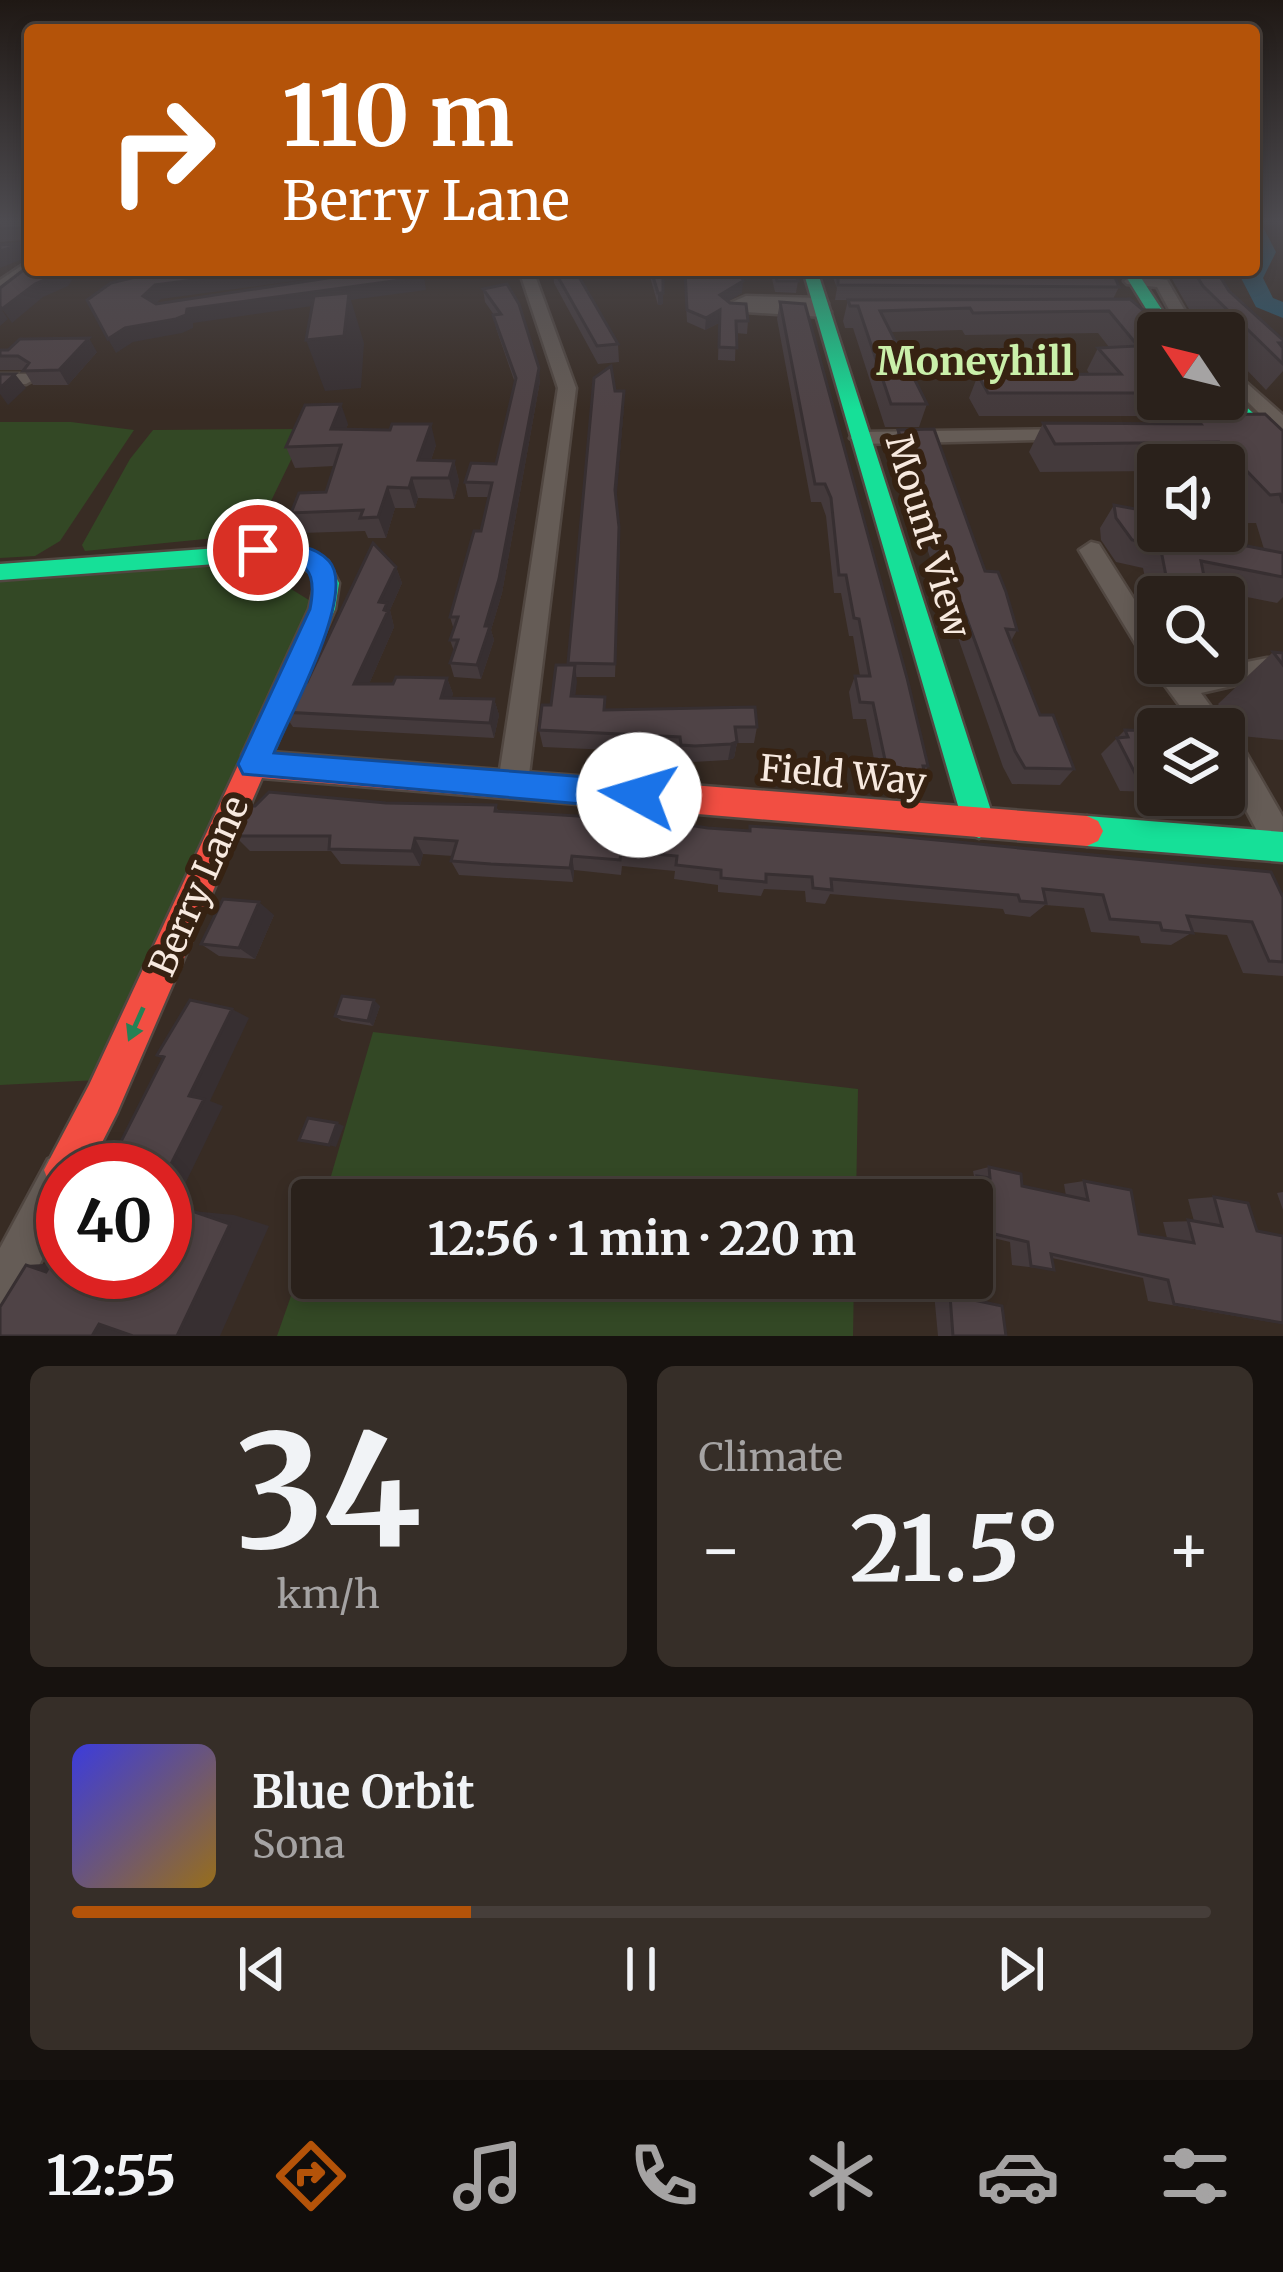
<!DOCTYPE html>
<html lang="en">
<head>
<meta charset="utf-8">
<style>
	:root { --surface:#2a211b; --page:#362e28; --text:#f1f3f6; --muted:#a5a3a3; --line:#463e3a; --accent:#b45309 }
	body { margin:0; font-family:Merriweather,serif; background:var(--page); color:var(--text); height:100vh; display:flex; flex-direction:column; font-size:45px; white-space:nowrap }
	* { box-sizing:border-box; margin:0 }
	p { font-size:39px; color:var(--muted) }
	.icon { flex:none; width:66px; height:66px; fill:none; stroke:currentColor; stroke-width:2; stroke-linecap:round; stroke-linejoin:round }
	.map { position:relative; height:1336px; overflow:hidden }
	.side { display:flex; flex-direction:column; gap:30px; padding:30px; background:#17120f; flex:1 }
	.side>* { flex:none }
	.banner { position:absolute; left:24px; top:24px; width:1236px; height:252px; border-radius:12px; box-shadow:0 6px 18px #0003,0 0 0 3px var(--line); background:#b45309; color:#fff; overflow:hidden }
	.needle { width:78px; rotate:305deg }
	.controls { position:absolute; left:1137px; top:312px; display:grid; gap:24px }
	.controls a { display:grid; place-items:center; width:108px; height:108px; border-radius:12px; background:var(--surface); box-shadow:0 6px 18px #0003,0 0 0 3px var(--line); font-size:60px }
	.speed { position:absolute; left:36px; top:1143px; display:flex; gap:24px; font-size:60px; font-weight:700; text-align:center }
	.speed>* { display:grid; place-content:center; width:156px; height:156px; border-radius:50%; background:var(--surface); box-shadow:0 6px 18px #0003,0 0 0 3px var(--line); line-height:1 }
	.speed .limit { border:18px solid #d22; background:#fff; color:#111 }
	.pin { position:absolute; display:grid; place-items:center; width:102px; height:102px; color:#fff; margin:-51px; border:6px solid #fff; border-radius:50%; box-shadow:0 3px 12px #0007 }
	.me { position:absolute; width:132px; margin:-66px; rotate:276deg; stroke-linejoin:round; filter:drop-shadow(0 0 9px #0008) }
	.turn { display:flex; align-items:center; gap:42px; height:252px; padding:0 60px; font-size:54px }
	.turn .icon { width:156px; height:156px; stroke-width:2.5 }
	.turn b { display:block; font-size:84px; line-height:102px }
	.big { font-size:90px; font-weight:700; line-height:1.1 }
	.side .tile { flex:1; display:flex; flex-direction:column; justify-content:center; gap:18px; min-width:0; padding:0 42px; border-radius:18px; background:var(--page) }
	.side .dial { align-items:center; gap:0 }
	.dial b { font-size:156px; line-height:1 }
	.song { display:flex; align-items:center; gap:36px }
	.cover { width:144px; height:144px; border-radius:18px; background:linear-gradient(135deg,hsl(240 70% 55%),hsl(40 70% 35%)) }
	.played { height:12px; border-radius:6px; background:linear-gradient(90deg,var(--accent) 35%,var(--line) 35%) }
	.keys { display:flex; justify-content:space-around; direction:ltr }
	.heat { display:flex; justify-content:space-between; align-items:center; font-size:66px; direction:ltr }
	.side .tiles { flex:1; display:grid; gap:30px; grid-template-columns:1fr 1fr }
	.tile:last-child { grid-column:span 2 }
	.trip { position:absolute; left:291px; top:1179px; width:702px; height:120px; border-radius:12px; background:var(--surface); box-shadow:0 6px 18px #0003,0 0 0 3px var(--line); font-weight:700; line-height:120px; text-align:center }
	.menu { display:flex; height:192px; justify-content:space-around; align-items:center; background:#110d0b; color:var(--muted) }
	.menu .icon { width:84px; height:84px }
	.menu .active { color:var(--accent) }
	.menu b { font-size:54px; color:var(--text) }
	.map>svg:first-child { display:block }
</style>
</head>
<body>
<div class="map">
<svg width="1283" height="1336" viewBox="0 0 1283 1336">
	<rect width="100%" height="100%" fill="#382c24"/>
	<!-- green -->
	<path fill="#334825" d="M0,422H71L134,430L60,541L35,556L0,558Z
		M306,429L255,534L85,551L82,545L130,459L153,430Z
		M248,562L312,602L98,1080L0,1085V582Z
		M373,1032L858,1089L856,1200H324Z
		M312,1236V1278H854L853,1336H277Z"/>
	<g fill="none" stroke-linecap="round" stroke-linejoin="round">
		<!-- river -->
		<path fill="#255970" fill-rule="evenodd" d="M1254,223H1261L1276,252L1263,278L1273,298L1283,302V318L1256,307L1241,278L1246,270H1254Z"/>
		<defs>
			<path id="street" d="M30,260L32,270L0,293V280Z
				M519,270H533L576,388L528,783L524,792L513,796L502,792L498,783L558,388Z
				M1132,276L1167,280L1188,316L1186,319H1174L1157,287L1127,284L1124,281Z
				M746,296L820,298L828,303L822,307L831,312L823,317L731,311L723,306Z
				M1224,363L1283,415V432L1276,430L1224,378Z
				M0,374H26L35,379L26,384H0Z
				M1074,429L1084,435L1081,439L860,444L850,438L860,432Z
				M1091,542L1099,544L1158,637V663H1169L1167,666H1149L1079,550Z
				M1267,658H1283V680L1267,678L1201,693L1228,730L1234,732L1283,817L1282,861L1271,857L1224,769V729H1197L1158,676L1162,668L1172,665L1186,674Z
				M63,1153L78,1159L83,1170H63V1219L16,1310L0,1317V1248L48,1159Z"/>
			<path id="fast" d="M803,270H817L995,823L990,833L979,838L968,833L963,823Z
				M1122,270H1136L1177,333H1161Z
				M1224,387L1283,440V457L1276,455L1219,399H1224Z
				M287,543L328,561L339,583L335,609L272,755L267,764L257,768L247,764L242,755L309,609L315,583L310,572L284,559L0,580V564Z
				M1087,816L1283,832V862L1087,846L1076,841L1071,831L1076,821Z"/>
			<path id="jam" d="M257,742L271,752L1087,816L1098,821L1103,831L1098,841L1087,846L262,778L117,1113L88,1170H63V1190L50,1185L44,1170L89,1085L247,746Z"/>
		</defs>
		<!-- street casing -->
		<use href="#street" stroke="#514741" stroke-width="5"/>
		<!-- fast casing -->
		<use href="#fast" stroke="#514741" stroke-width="5"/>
		<!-- jam casing -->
		<use href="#jam" stroke="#514741" stroke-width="5"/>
		<!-- street -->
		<use href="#street" fill="#655c56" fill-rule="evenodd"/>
		<!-- fast -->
		<use href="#fast" fill="#16e098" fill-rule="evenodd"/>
		<!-- jam -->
		<use href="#jam" fill="#f24e42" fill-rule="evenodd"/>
	</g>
	<!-- wall -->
	<path fill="#443a3c" d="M0,223H30V256L3,266L23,240L0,242Z
		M553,270H575L618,344L619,362L598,364L554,283Z
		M648,270H663V304L658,305Z
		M684,270L742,293L728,301L748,321L747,334L736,333L735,361L718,360L719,323L705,330L687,322Z
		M770,270H795L798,281L796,293L775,292Z
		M830,270H861L863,275L1112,270L1119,287L1113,299L1158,333V399L1241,400L1231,414L1283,431V597L1277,603L1207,589L1208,597H1158V609L1151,608L1143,568L1116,562L1101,540L1100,528L1114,505L1158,531L1264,549L1256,523H1246L1224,499V465H1158V471L1040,472L1029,452L1043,423L1159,424L1152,416H979L969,398L978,375H1090L1087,370L1098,348L1109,347L1098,333L965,335L962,330L891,332L927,404L919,427H885L853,328H845L843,321L848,300H855H835L837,288Z
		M1177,270H1216L1229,291L1283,340V371L1266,390L1224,346V333H1212L1189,309L1172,279Z
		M507,284L540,381L502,593L491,630L494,640L481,679L454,677L450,663L454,651L450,640L454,630L450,617L481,531L489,497H468L465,482L496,464L515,383L496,328L494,315L485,302L483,289Z
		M780,302L928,766L925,772V776L916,791L880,789L866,719H853L849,692L855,676H860L853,636H849L841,593H834L826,516L821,502H811L777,319Z
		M0,350L97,352L68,385H33L24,370H0Z
		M615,391H624V405L616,499L620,542L615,677H576L575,696L606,710L757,727L754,743H737L734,758L728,760L693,762L679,760V753L543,747L539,730L568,665Z
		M348,424L346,429L436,445L431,460L454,461L459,481L454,499L418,498L415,508H395L386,538H368L365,531L301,533L291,513L326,492L334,466L295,468L286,447Z
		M898,430L985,571L1017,630L1011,641L1040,715L1074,769L1060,785L1012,784L1003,767L892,448Z
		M396,567L402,583L390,610L394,627L369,684H393L447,678L453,694L451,698L494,699L499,715L494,738L293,727L283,712Z
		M1273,652L1283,653V740L1241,736L1218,704Z
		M1125,730L1158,731V792L1120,791L1101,754Z
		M386,803L496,805L498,811L749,831L750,826L1283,897V976L1243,973L1227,935L1193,932L1171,945L1141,943L1139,936L1091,932L1084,908L1045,905L1030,917L1005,914L1003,909L830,894L825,904L806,902L805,891L764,889L761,896L718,892V885L674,879L675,871L622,866L621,875L574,870L573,882L459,875L451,861L453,856L423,854L420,866L341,864L331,851H250L228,829L255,806Z
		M274,915L255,959L219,956L201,944Z
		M380,1006L373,1026L342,1021L335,1016Z
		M989,1167L1022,1186L1066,1196L1064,1184L1084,1181L1139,1234L1167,1238L1163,1222L1194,1221L1188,1199L1214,1197L1257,1231L1283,1236V1324L1148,1301L1143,1278L1052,1258L1054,1270L1012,1265L1010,1242L972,1233V1200H964L962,1179L974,1176L973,1171Z
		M1283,1192V1210L1277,1193Z
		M934,1293L1002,1306L1006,1336H938Z"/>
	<!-- shaded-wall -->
	<path fill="#372f31" d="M24,243L30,256L0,268V251Z
		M62,270H79L68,286L43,297L12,323L2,309L35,284Z
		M192,270H199L198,280L272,270H376L161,299L150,309L143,296L155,285Z
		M423,270L426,290L351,300L364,343L361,388L325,391L306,340L348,301L193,323V328L182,333L133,342L116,353L108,339L125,328L187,309Z
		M743,281L742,293L719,307L720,295Z
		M658,293H663V304L658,305Z
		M0,307L8,319L0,326Z
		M720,310L719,323L705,330L706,318Z
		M89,338L97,352L68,385L59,370Z
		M539,368L540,381L502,593L491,630L494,640L481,679L477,665Z
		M15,374L26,388L8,405L0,394V388Z
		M624,391V405L616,505L615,490Z
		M341,404L348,424L340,445L331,429Z
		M431,424L436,445L425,478L418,460Z
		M454,461L459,481L454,499L449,478Z
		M412,478L418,498L415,508L409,488Z
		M388,487L395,508L386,538L378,517Z
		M396,567L402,583L390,610L394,627L362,700L354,684L379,602Z
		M575,665L577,682L573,713L571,696Z
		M447,678L453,694L447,714L441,698Z
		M494,699L499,715L494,738L490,723Z
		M737,742L734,758L728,760L731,744Z
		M415,838L423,854L420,866L412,851Z
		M572,856L574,870L573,882L570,868Z
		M259,902L274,915L255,959L239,948Z
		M374,1000L380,1006L373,1026L368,1021Z
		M232,1009L249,1018L210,1101L223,1106L185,1184L165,1182V1176L189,1096Z
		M337,1123L344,1126L336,1147L329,1145Z
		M192,1211L234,1215L269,1226L220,1336H177Z
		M165,1219L200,1221L184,1228L165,1222Z
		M63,1263L46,1272L26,1265Z
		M99,1324L143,1336H92Z"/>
	<!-- building -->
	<path fill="#4f4346" stroke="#372f31" stroke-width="3" d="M0,223H30V252H28L24,243L0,251V245L23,243L25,227L0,229Z
		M30,265V270H62L60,273L35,284L2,309L0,306V288Z
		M147,270H192V273L211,270H272L155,285L143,296L156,304L380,270H422L423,277L187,309L186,315L176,319L125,328L108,339L87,300L111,283L140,276Z
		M554,270H575L618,344L597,346Z
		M651,270H663V293H658Z
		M685,270L741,272L743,281L720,295L730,303L746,304L748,321H736L737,348L719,347L720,310L706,318L687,310Z
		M774,270H795L798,281H777Z
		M838,270H861L863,275L1112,270L1119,287L838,285Z
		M1193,270H1216L1229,291L1283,340V343H1279L1283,348V364L1203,286Z
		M507,284L519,304L539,368L499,579L485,626H490L477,665L450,663L458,640H450L458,617H450L474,531H481L492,483L465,482L471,463L496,464L516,378L493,315L501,314L483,289Z
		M349,293L344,336L306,340L314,296Z
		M1130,299L1143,310H1159L1180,333H1158V393H988L978,375L1121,374L1098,348L1138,346L1109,311L973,313L970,308L880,311L927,404H891L858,306H850L848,300Z
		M780,302L805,304L907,678L928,766H923L925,776L888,774L873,703L860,702L855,676H870L859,619L854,618L846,575H839L831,498L825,484H815Z
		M89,338L59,370L23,371L29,363L18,356H0V350H8L20,339Z
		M611,366L615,391H624L615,490L619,527L615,664L568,663L594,378Z
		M0,374H15L0,388Z
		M1224,381L1241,400L1174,401L1172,399H1224Z
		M341,404L331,429L390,430L392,424H431L418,460L454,461L449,478H412L409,488L388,487L378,517L360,518L363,510L291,513L299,493L326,492L341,445L286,447L305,405Z
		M1265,414L1283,431V503L1280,494L1270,495L1219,442L1055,444L1043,423L1201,424L1194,415Z
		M934,429L985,571L998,572L1006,592L1017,630L1006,629L1040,715H1053L1074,769L1025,768L1015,751L898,430Z
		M1114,505L1157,513L1158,531H1170L1283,553V577L1201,561L1208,597H1180L1179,587L1168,586L1160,545L1132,540L1116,518Z
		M373,543L396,567L379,602L387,603L384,610L388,611L354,684H393L396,677L447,678L441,698L494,699L490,723L283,712L297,681L307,682Z
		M1273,652L1283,653V665Z
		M556,665H575L571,696L605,697L604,710L755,707L757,727H735L737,742L731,744L695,746L681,745L680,737L539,730L542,705H551Z
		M1125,730L1158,731V776L1136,775L1117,738L1128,737Z
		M1224,750L1237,773H1224L1227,778H1224Z
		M269,792L386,803L496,805L495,811L529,813L609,818V813L708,828L750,831V826L884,835L1271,872L1283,897V962L1269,961L1252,922L1187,916L1193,933L1162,930L1160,923L1110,919L1103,895L1043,889L1046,903L1020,901L1018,895L831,879L832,890L813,888L812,877L766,874V882L721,878V870L676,865L677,856L621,851L620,860L572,856L570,868L491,864L451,861L457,841L415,838L412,851L329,849L330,836H235L238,830L228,829L238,806H255Z
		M223,899L259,902L239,948L201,944Z
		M342,996L374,1000L368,1021L335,1016Z
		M190,1000L232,1009L189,1096L204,1099L165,1176V1170H119L108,1167L164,1057L157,1055Z
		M308,1118L337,1123L329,1145L299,1140Z
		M989,1167L1021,1174L1022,1186L1088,1200L1084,1181L1131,1190L1139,1234L1194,1243L1188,1220L1222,1226L1214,1197L1248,1203L1257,1231L1283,1236V1323L1174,1304L1168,1280L1051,1254L1054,1270L1031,1266L1028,1242L982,1231L977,1176L990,1178Z
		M192,1211L230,1224L177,1336H133L99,1324L92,1336H0V1307L26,1265L46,1272L63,1243V1272H165V1222L184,1228Z
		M950,1295L1002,1306L1006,1336H953Z"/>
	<!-- one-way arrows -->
	<defs><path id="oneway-solid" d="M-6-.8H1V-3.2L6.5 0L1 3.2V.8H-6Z" transform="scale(3)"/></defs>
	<use fill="#268155" href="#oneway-solid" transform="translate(136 1024) rotate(114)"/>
	<!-- sky -->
	<linearGradient id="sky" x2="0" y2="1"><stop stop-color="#1f1814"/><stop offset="0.54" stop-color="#4d4b50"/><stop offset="1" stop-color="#4d4b50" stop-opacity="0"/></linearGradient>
	<rect width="1283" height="410" fill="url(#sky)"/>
	<!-- route -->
	<path fill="#1a73e8" stroke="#114b97" stroke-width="3" d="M258,542C281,544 312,542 329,561C358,592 289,716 274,753L639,781L650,785L655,795L650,805L639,809L243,774L238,764L310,609C321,552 291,566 249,556V544Z"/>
	<g text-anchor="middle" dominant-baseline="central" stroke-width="12" stroke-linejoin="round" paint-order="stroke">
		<!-- street labels -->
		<g font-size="36" fill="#f7e9df" stroke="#362212">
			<text transform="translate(928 536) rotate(73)">Mount View</text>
			<text transform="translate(843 775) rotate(5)">Field Way</text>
			<text transform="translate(199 886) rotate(-66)">Berry Lane</text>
		</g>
		<!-- far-district labels -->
		<g font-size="39" font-weight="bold" fill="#caf0aa" stroke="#362212">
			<text x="975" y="361">Moneyhill</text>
		</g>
	</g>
</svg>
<div class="controls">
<a><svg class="needle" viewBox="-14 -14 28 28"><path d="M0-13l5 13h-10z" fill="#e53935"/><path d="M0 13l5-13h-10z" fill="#a5a3a3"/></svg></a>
<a><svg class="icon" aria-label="sound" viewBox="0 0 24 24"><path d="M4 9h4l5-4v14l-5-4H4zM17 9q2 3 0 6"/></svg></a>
<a><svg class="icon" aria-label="search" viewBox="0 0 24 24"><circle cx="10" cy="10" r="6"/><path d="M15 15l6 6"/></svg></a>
<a><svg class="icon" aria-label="layers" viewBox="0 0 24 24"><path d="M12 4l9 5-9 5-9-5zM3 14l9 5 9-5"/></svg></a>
</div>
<div class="speed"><div class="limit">40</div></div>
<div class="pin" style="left:258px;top:550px;background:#d93025"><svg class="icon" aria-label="arrive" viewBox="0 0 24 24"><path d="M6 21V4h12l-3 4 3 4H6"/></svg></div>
<svg class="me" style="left:639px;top:795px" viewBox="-20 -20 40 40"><circle r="19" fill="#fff"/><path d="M0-13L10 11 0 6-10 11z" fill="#1a73e8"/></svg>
<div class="trip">12:56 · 1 min · 220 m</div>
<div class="banner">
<div class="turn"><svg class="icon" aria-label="right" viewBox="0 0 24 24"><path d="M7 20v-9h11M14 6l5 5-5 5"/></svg><div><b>110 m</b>Berry Lane</div></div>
</div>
</div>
<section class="side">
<div class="tiles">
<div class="tile dial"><b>34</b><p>km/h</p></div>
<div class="tile"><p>Climate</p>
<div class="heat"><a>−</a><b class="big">21.5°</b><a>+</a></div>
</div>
<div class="tile">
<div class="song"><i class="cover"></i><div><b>Blue Orbit</b><p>Sona</p></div></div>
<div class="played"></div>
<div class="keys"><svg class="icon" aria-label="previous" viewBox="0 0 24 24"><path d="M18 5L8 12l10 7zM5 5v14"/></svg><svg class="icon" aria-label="pause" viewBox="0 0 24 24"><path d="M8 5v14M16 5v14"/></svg><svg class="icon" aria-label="next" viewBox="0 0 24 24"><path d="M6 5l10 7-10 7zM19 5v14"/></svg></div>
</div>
</div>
</section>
<nav class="menu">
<b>12:55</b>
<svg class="icon active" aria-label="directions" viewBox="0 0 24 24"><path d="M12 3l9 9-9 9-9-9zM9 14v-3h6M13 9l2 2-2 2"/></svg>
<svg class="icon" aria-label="music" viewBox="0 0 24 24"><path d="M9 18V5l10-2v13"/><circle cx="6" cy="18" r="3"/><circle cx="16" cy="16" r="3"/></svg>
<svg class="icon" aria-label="phone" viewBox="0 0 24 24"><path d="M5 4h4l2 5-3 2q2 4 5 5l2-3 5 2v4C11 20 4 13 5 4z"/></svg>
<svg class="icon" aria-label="climate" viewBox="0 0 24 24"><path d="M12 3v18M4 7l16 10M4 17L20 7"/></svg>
<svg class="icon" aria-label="car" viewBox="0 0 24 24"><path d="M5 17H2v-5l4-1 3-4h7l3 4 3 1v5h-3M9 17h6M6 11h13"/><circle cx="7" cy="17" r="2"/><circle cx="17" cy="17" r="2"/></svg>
<svg class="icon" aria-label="filters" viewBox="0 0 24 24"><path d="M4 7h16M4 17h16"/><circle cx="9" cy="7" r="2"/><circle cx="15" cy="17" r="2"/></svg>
</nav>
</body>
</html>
